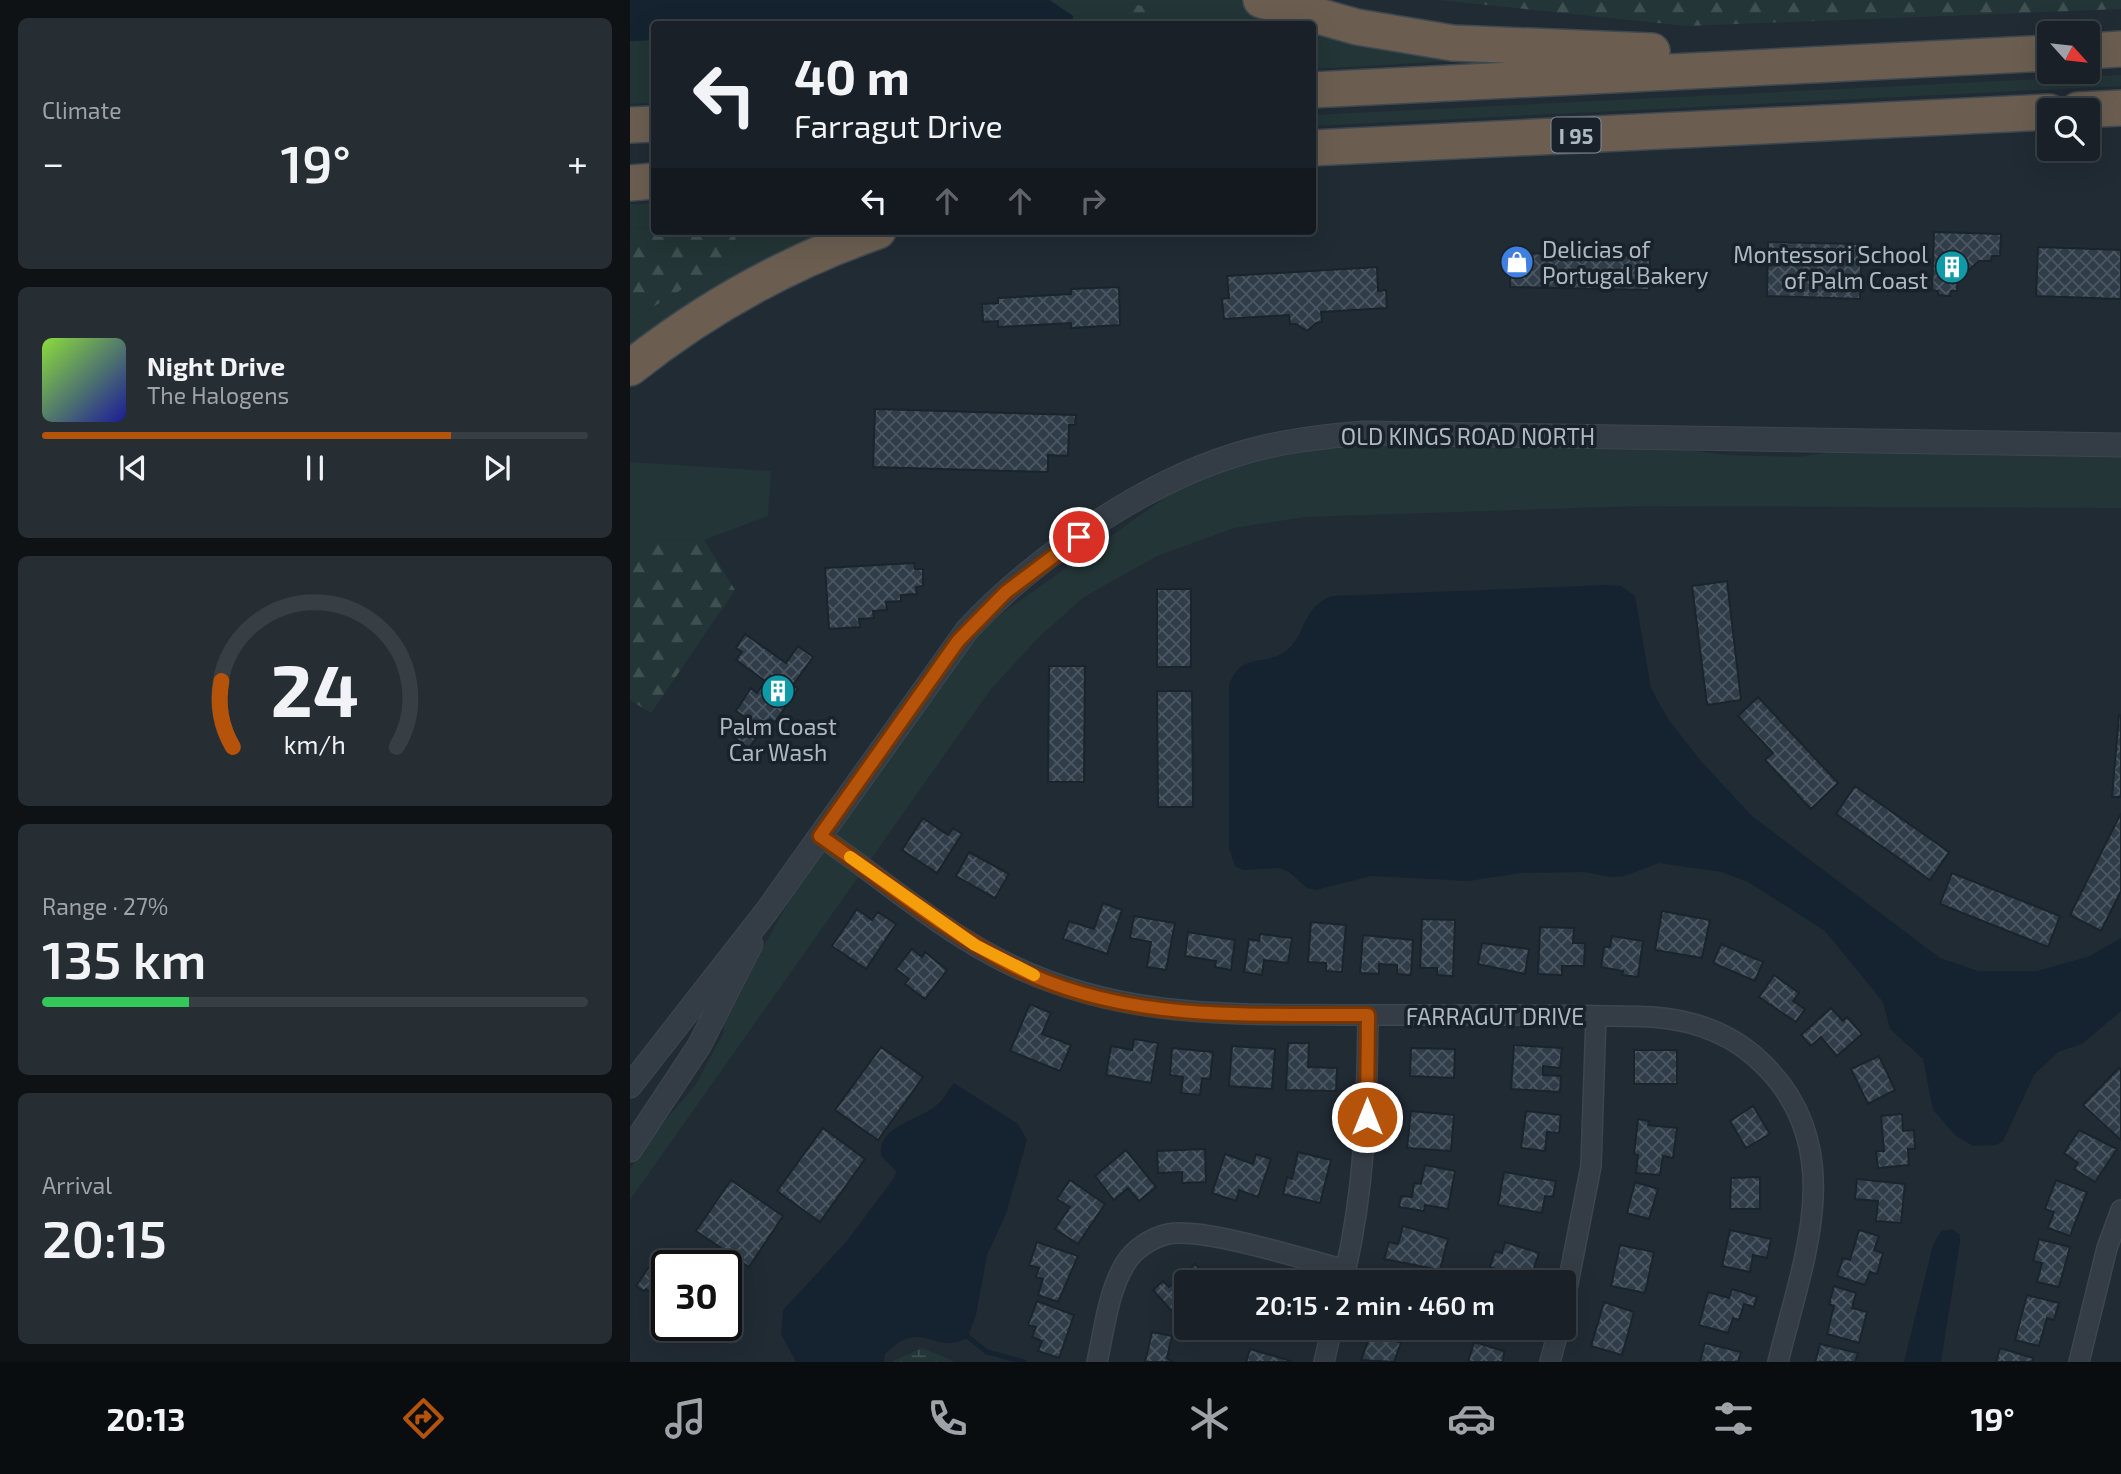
<!DOCTYPE html>
<html lang="en">
<head>
<meta charset="utf-8">
<style>
	:root { --surface:#192027; --page:#262d33; --text:#f1f3f6; --muted:#9fa3a7; --line:#373e44; --accent:#b45309 }
	body { margin:0; font-family:"Exo 2",sans-serif; background:var(--page); color:var(--text); height:100vh; display:flex; flex-direction:column; font-size:26px; white-space:nowrap }
	* { box-sizing:border-box; margin:0 }
	p { font-size:23px; color:var(--muted) }
	.icon { flex:none; width:38px; height:38px; fill:none; stroke:currentColor; stroke-width:2; stroke-linecap:round; stroke-linejoin:round }
	.map { position:relative; flex:1; overflow:hidden }
	.drawer { display:flex; flex-direction:column; gap:18px; padding:18px; background:#0e1215; width:630px }
	.drawer>* { flex:none }
	.banner { position:absolute; left:21px; top:21px; width:665px; height:214px; border-radius:7px; box-shadow:0 7px 28px #0002,0 0 0 2px var(--line); background:#192027; color:var(--text); overflow:hidden }
	.needle { width:46px; rotate:117deg }
	.fabs { position:absolute; left:1407px; top:21px; display:grid; gap:14px }
	.fabs a { display:grid; place-items:center; width:63px; height:63px; border-radius:7px; background:var(--surface); box-shadow:0 7px 28px #0002,0 0 0 2px var(--line); font-size:35px }
	.speed { position:absolute; left:21px; top:1250px; display:flex; gap:14px; font-size:35px; font-weight:700; text-align:center }
	.speed>* { display:grid; place-content:center; width:91px; height:91px; border-radius:50%; background:var(--surface); box-shadow:0 7px 28px #0002,0 0 0 2px var(--line); line-height:1 }
	.speed .limit { border:4px solid #111; border-radius:10px; background:#fff; color:#111 }
	.pin { position:absolute; display:grid; place-items:center; width:60px; height:60px; color:#fff; margin:-30px; border:4px solid #fff; border-radius:50%; box-shadow:0 2px 7px #0007 }
	.me { position:absolute; width:77px; margin:-38px; rotate:0deg; stroke-linejoin:round; filter:drop-shadow(0 0 5px #0008) }
	.turn { display:flex; align-items:center; gap:24px; height:147px; padding:0 28px; font-size:32px }
	.turn .icon { width:91px; height:91px; stroke-width:2.5 }
	.turn b { display:block; font-size:49px; line-height:60px }
	.lanes { display:flex; align-items:center; height:66px; padding:0 28px; background:#0003; justify-content:center; gap:35px; direction:ltr }
	.lanes .off { opacity:.35 }
	.big { font-size:52px; font-weight:600; line-height:1.1 }
	.drawer .tile { flex:1; display:flex; flex-direction:column; justify-content:center; gap:10px; min-width:0; padding:0 24px; border-radius:10px; background:var(--page) }
	.drawer .dial { align-items:center; gap:0 }
	.dial svg { height:182px; overflow:visible; fill:none; stroke:var(--line); stroke-width:7; stroke-linecap:round; text-anchor:middle }
	.dial text { fill:var(--text); stroke:none }
	.song { display:flex; align-items:center; gap:21px }
	.cover { width:84px; height:84px; border-radius:10px; background:linear-gradient(135deg,hsl(90 70% 55%),hsl(240 70% 35%)) }
	.played { height:7px; border-radius:4px; background:linear-gradient(90deg,var(--accent) 75%,var(--line) 75%) }
	.keys { display:flex; justify-content:space-around; direction:ltr }
	.heat { display:flex; justify-content:space-between; align-items:center; font-size:38px; direction:ltr }
	.charge { height:10px; border-radius:5px; background:linear-gradient(90deg,#34c759 27%,var(--line) 0) }
	.trip { position:absolute; left:544px; top:1270px; width:402px; height:70px; border-radius:7px; background:var(--surface); box-shadow:0 7px 28px #0002,0 0 0 2px var(--line); font-weight:600; line-height:70px; text-align:center }
	.tabs { display:flex; height:112px; justify-content:space-around; align-items:center; background:#0a0d10; color:var(--muted) }
	.tabs .icon { width:49px; height:49px }
	.tabs .current { color:var(--accent) }
	.tabs b { font-size:32px; color:var(--text) }
	main { display:flex; flex:1; min-height:0 }
	.map>svg:first-child { display:block }
</style>
</head>
<body>
<main>
<section class="drawer">
<div class="tile"><p>Climate</p>
<div class="heat"><a>−</a><b class="big">19°</b><a>+</a></div>
</div>
<div class="tile">
<div class="song"><i class="cover"></i><div><b>Night Drive</b><p>The Halogens</p></div></div>
<div class="played"></div>
<div class="keys"><svg class="icon" aria-label="previous" viewBox="0 0 24 24"><path d="M18 5L8 12l10 7zM5 5v14"/></svg><svg class="icon" aria-label="pause" viewBox="0 0 24 24"><path d="M8 5v14M16 5v14"/></svg><svg class="icon" aria-label="next" viewBox="0 0 24 24"><path d="M6 5l10 7-10 7zM19 5v14"/></svg></div>
</div>
<div class="tile dial"><svg viewBox="0 0 100 80">
<path d="M14 69A42 42 0 1 1 86 69"/>
<path d="M14 69A42 42 0 0 1 9 40" stroke="#b45309"/>
<text x="50" y="56" font-size="32" font-weight="700">24</text>
<text x="50" y="72" font-size="11">km/h</text>
</svg></div>
<div class="tile"><p>Range · 27%</p><b class="big">135 km</b><div class="charge"></div></div>
<div class="tile"><p>Arrival</p><b class="big">20:15</b></div>
</section>
<div class="map">
<svg width="1491" height="1362" viewBox="0 0 1491 1362">
	<defs>
		<pattern id="forest-firs" width="22" height="20" patternUnits="userSpaceOnUse" patternTransform="scale(1.75)"><rect width="22" height="20" fill="#233536"/><path d="M5 1l3.5 6h-7zM16 11l3.5 6h-7z" fill="#405051"/></pattern>
		<pattern id="wetland-marsh" width="20" height="14" patternUnits="userSpaceOnUse" patternTransform="scale(1.75)"><rect width="20" height="14" fill="#233536"/><path d="M1 5h8M5 5V1M11 12h8M15 12V8" fill="none" stroke="#405051"/></pattern>
		<pattern id="building-cross-hatch" width="8" height="8" patternUnits="userSpaceOnUse" patternTransform="scale(1.75)"><rect width="8" height="8" fill="#303d48"/><path d="M0 0l8 8M0 8l8-8" fill="none" stroke="#4b5761"/></pattern>
	</defs>
	<rect width="100%" height="100%" fill="#212b34"/>
	<!-- grass -->
	<path fill="#233536" d="M420,0H611L666,16L897,57L683,69L682,24H442L443,16Z
		M24,40V103L0,104V41Z
		M1491,75V86L683,126V115Z
		M24,203V227L0,228V204Z
		M105,231H231L0,361V321L95,263L106,245Z
		M719,444L1023,445L1097,455L1167,457L1211,451L1491,455V508L1008,506L675,517L604,528L527,556L454,597L410,636L361,689L0,1200V1169L23,1135L66,1084L94,1032L92,1021L168,885L347,635L364,619L543,492L586,471L651,454Z
		M0,462L141,471L138,516L74,540L20,541L0,554Z"/>
	<!-- forest -->
	<path fill="url(#forest-firs)" d="M809,0H1491V9L1057,26Z
		M493,4L516,6L567,24H476Z
		M24,227V231H105L106,245L95,263L0,321V228Z
		M74,540L105,590L21,713L0,700V554L20,541Z"/>
	<!-- wetland -->
	<path fill="url(#wetland-marsh)" d="M292,1348L325,1362H261Z"/>
	<!-- water -->
	<path fill="#152331" d="M0,0H419L443,16L442,24H24V40L0,41Z
		M977,585L991,586L1005,596L1021,688L1038,719L1070,760L1122,816L1310,958L1348,971H1407L1460,956L1491,938V1011L1452,1044L1428,1052L1404,1075L1373,1141L1366,1145L1343,1146L1326,1136L1303,1110L1293,1059L1260,1029L1253,1002L1195,931L1118,882L1091,872L1029,863L994,876L979,877L955,872L891,873L839,881L741,876L686,890L677,888L659,872L649,868L613,870L605,866L599,848V685C611,653 630,666 653,653C676,640 670,607 702,596Z
		M324,1083L388,1124L397,1140L376,1214L357,1255L346,1315L338,1337C304,1358 294,1315 255,1354L254,1362H166L151,1334L153,1310L216,1242L264,1178L266,1171L251,1156C247,1124 292,1121 310,1102C316,1096 318,1089 324,1083Z
		M1322,1229L1330,1235V1242L1311,1362H1274L1303,1245L1311,1231Z"/>
	<g fill="none" stroke-linecap="round" stroke-linejoin="round">
		<!-- stream -->
		<path stroke="#152331" stroke-width="5" d="M338,1337L357,1352L394,1362"/>
	</g>
	<!-- building -->
	<path fill="url(#building-cross-hatch)" stroke="#1b242c" stroke-width="2" d="M1304,232L1371,234L1370,256H1362L1361,261H1349L1331,277L1328,273L1327,291H1321L1320,296L1308,295V291L1302,290Z
		M1138,242L1232,244L1230,299L1137,296Z
		M1408,247L1491,250V299L1406,296Z
		M938,249H960V254L1020,256L1019,290L880,287L881,253L938,254Z
		M747,267L748,291L756,290L757,308L691,312L692,322L686,323L677,331L666,324H660L659,315L594,319L592,299L599,298L597,276Z
		M489,287L490,325L441,328V323L368,327V321L353,322L352,304L368,303V298L441,294V289Z
		M245,409L446,415L445,425H439L438,456L418,455V472L243,467Z
		M284,563L285,569H293V586L286,587L287,594L271,595V601L256,602L257,610L243,611L244,618L229,619L230,627L199,629L195,568Z
		M1097,581L1111,700L1077,705L1062,586Z
		M527,589H561V667H527Z
		M115,634L156,663L168,646L183,657L163,685L168,689L145,722L140,719L119,748L103,737L116,718L106,711L121,688L127,693L135,681L106,660L112,652L106,648Z
		M419,666H455L454,782H418Z
		M527,691H562L563,807H528Z
		M1128,697L1208,783L1181,809L1135,760L1143,753L1108,716Z
		M1489,715H1491V797H1482Z
		M1225,786L1319,852L1300,880L1206,814Z
		M1491,813V891L1471,931L1440,915Z
		M293,818L318,835L323,828L332,834L307,873L272,850Z
		M339,852L379,874L365,898L326,876Z
		M1322,873L1430,916L1418,947L1310,904Z
		M473,903L492,910L477,954L433,939L439,921L464,929Z
		M227,909L242,920L248,912L266,924L236,969L202,946Z
		M1032,911L1080,920L1072,958L1025,950Z
		M504,916L545,923L536,970L517,967L521,942L500,938Z
		M792,919L825,920L823,976L807,975V968H790Z
		M681,922L716,925L712,972L696,971V963L678,962Z
		M910,927L944,928L943,943H955L954,966H932V975L908,974Z
		M558,932L605,940L601,970L585,967L586,961L555,956Z
		M630,934L662,938L658,963L634,960L632,975L614,972L619,939L629,941Z
		M733,935L783,940L781,975L767,974V965L749,964V974L730,973Z
		M982,936L1013,941L1008,977L992,975L993,971L971,967L974,947H980Z
		M852,943L899,949L895,974L848,964Z
		M1091,944L1133,962L1125,981L1083,963Z
		M282,949L292,957L295,952L317,970L295,999L275,984L279,979L266,969Z
		M1144,975L1169,993L1163,1001L1175,1009L1166,1022L1129,997Z
		M400,1004L421,1013L412,1034L441,1045L430,1071L380,1051Z
		M1201,1008L1213,1021L1217,1017L1232,1034L1207,1056L1191,1037L1181,1046L1171,1035Z
		M504,1039L528,1043L521,1083L476,1075L481,1046L502,1050Z
		M658,1043H679L678,1067L707,1068L706,1091L656,1090Z
		M884,1045L932,1048L930,1068L913,1066V1075L931,1076L930,1092L881,1089Z
		M602,1046L645,1049L642,1089L599,1086Z
		M251,1047L293,1077L248,1140L205,1110Z
		M542,1048L583,1052L580,1079L572,1078L570,1095L551,1093L553,1077L540,1075Z
		M781,1048L825,1049L824,1078L780,1076Z
		M1004,1050H1047V1084H1004Z
		M1249,1056L1265,1090L1238,1104L1221,1069Z
		M1489,1068L1491,1070V1140L1453,1105Z
		M1123,1106L1140,1134L1116,1148L1100,1121Z
		M781,1111L824,1115L821,1151L777,1148Z
		M896,1111L931,1115L929,1133L917,1132L915,1151L891,1148Z
		M1272,1114L1273,1131L1284,1130L1285,1149H1278L1279,1165L1248,1168L1246,1151H1254L1251,1116Z
		M1008,1119L1019,1121L1018,1125L1047,1128L1043,1158L1033,1156L1030,1175L1006,1173L1008,1155L1004,1154Z
		M193,1128L235,1159L190,1222L147,1191Z
		M1449,1130L1487,1149L1465,1182L1444,1169L1448,1163L1434,1153Z
		M575,1149L576,1182L552,1183V1172L528,1173L527,1151Z
		M496,1150L526,1187L509,1201L498,1188L484,1200L465,1176Z
		M668,1152L701,1160L690,1203L653,1194L657,1177L662,1179Z
		M595,1154L623,1164L626,1154L641,1159L628,1197L609,1190L606,1201L582,1193Z
		M795,1165L825,1171L818,1209L795,1205L794,1211L769,1207L771,1196L782,1197L784,1183L791,1184Z
		M874,1172L926,1181L923,1197L915,1196L912,1213L868,1205Z
		M1130,1177V1209H1100L1101,1178Z
		M1227,1179L1275,1184L1271,1223L1246,1221L1248,1201L1225,1199Z
		M101,1180L153,1216L119,1267L66,1231Z
		M440,1180L475,1204L448,1244L425,1229L440,1207L427,1199Z
		M1426,1180L1457,1192L1440,1236L1418,1228L1424,1212L1415,1209Z
		M1005,1182L1028,1189L1019,1219L997,1213Z
		M773,1226L818,1239L810,1270L754,1259L759,1242L768,1244Z
		M1100,1230L1141,1239L1137,1258L1123,1255L1120,1272L1092,1266Z
		M1229,1230L1249,1236L1244,1250L1253,1253L1247,1274L1240,1272L1235,1285L1207,1276L1213,1258L1220,1260Z
		M1409,1239L1440,1247L1429,1287L1407,1282L1412,1263L1403,1261Z
		M407,1242L448,1256L428,1302L408,1295L413,1279L406,1277L409,1268L399,1265Z
		M875,1242L909,1253L900,1280L860,1267L865,1251L872,1253Z
		M990,1245L1024,1252L1015,1293L981,1286Z
		M26,1257L34,1262L27,1273L37,1279V1303L16,1289L14,1291L6,1286Z
		M565,1264L582,1283H556V1310L548,1318L523,1290L533,1281L539,1287Z
		M1204,1286L1226,1293L1222,1308L1237,1312L1229,1343L1197,1334L1204,1306L1199,1304Z
		M1102,1289L1127,1297L1124,1307L1114,1304L1109,1320L1103,1318L1098,1333L1069,1325L1078,1292L1099,1298Z
		M1397,1295L1429,1303L1424,1320L1417,1318L1409,1346L1385,1340Z
		M407,1301L444,1315L429,1358L408,1351L412,1341L402,1337L406,1327L398,1325Z
		M974,1302L1004,1312L992,1355L961,1346Z
		M615,1328H655L650,1342Z
		M742,1331L771,1343L764,1362L731,1360Z
		M522,1332L542,1336L537,1358L543,1362H515Z
		M844,1342L874,1351L873,1362H838Z
		M1075,1343L1111,1352L1108,1362H1070Z
		M1190,1344L1228,1353L1225,1362H1185Z
		M1370,1348L1403,1358L1402,1362H1366Z
		M620,1349L661,1361V1362H616Z"/>
	<g fill="none" stroke-linecap="round" stroke-linejoin="round">
		<defs>
			<path id="minor" d="M190,836C253,879 313,933 383,966C492,1018 597,1014 715,1015C817,1015 920,1014 1022,1017C1066,1020 1106,1035 1137,1068C1219,1153 1172,1263 1148,1362
				M713,1281C735,1192 737,1106 738,1015
				M934,1304L961,1166L966,1016
				M467,1362C474,1331 478,1292 495,1264C504,1249 521,1238 538,1234C575,1227 675,1260 716,1270
				M694,1362L702,1328
				M920,1362L929,1328
				M1449,1362L1477,1248L1491,1210"/>
			<path id="tertiary" d="M0,1086L136,912L337,630C402,560 510,485 602,456C644,442 688,437 733,433L1491,445
				M0,1150L69,1046L121,944"/>
			<path id="motorway" d="M631,0L727,27L823,43L1022,51
				M1458,51L1491,49
				M682,90L1419,53
				M1448,110L1491,108
				M0,125L24,124
				M682,148L1419,112
				M0,183L24,181
				M0,368C74,309 159,262 248,231"/>
		</defs>
		<!-- minor casing -->
		<use href="#minor" stroke="#3d464f" stroke-width="22"/>
		<!-- tertiary casing -->
		<use href="#tertiary" stroke="#3d464f" stroke-width="25"/>
		<!-- motorway casing -->
		<use href="#motorway" stroke="#3e4850" stroke-width="38"/>
		<!-- minor -->
		<use href="#minor" stroke="#343d45" stroke-width="19"/>
		<!-- tertiary -->
		<use href="#tertiary" stroke="#343d45" stroke-width="23"/>
		<!-- motorway -->
		<use href="#motorway" stroke="#6b5e51" stroke-width="35"/>
	</g>
	<g fill="none" stroke-linecap="round" stroke-linejoin="round">
		<defs>
			<path id="route" d="M449,537L376,592L328,641L190,836C252,879 311,928 379,964C490,1023 616,1014 738,1015L737,1117"/>
		</defs>
		<!-- route casing -->
		<use href="#route" stroke="#753606" stroke-width="18"/>
		<!-- route -->
		<use href="#route" stroke="#b45309" stroke-width="12"/>
		<!-- slow -->
		<path stroke="#f59e0b" stroke-width="12" d="M220,857L345,945L404,975"/>
	</g>
	<!-- icons -->
	<defs>
		<symbol id="shop-disc" viewBox="-11 -11 22 22"><circle r="9.5" fill="#3f7fe0" stroke="#19222a"/><path d="M-5-2.5h2.3a2.7 3.5 0 0 1 5.4 0H5L5.5 6h-11ZM-1.5-2.5h3a1.5 2.3 0 0 0-3 0Z" fill="#fff"/></symbol>
		<symbol id="building-disc" viewBox="-11 -11 22 22"><circle r="9.5" fill="#0f9aa8" stroke="#19222a"/><path d="M-4-6H4V6H1V3H-1V6H-4ZM-2.5-4.3h1.7v1.8h-1.7ZM.8-4.3h1.7v1.8H.8ZM-2.5-1h1.7V.8h-1.7ZM.8-1h1.7V.8H.8Z" fill="#fff"/></symbol>
	</defs>
	<g fill-rule="evenodd">
		<use href="#shop-disc" x="868" y="243" width="38" height="38"/>
		<use href="#building-disc" x="1303" y="248" width="38" height="38"/>
		<use href="#building-disc" x="129" y="672" width="38" height="38"/>
	</g>
	<g text-anchor="middle" dominant-baseline="central" stroke-width="7" stroke-linejoin="round" paint-order="stroke">
		<!-- shield labels -->
		<rect fill="#19222a" stroke="#818b94" stroke-width="2" x="921.5" y="117.5" width="49" height="35" rx="5"/>
		<g font-size="21" font-weight="bold" fill="#aeb8c2">
			<text x="946" y="135">I 95</text>
		</g>
		<!-- poi labels -->
		<g font-size="23" fill="#aeb8c2" stroke="#19222a" text-anchor="start">
			<text x="912" y="249">Delicias of<tspan x="912" dy="26">Portugal Bakery</tspan></text>
			<text x="1298" y="254" text-anchor="end">Montessori School<tspan x="1298" dy="26">of Palm Coast</tspan></text>
			<text x="148" y="726" text-anchor="middle">Palm Coast<tspan x="148" dy="26">Car Wash</tspan></text>
		</g>
		<!-- street labels -->
		<g font-size="23" fill="#aeb8c2" stroke="#19222a">
			<text x="838" y="436">OLD KINGS ROAD NORTH</text>
			<text x="865" y="1016">FARRAGUT DRIVE</text>
		</g>
	</g>
</svg>
<div class="fabs">
<a><svg class="needle" viewBox="-14 -14 28 28"><path d="M0-13l5 13h-10z" fill="#e53935"/><path d="M0 13l5-13h-10z" fill="#9fa3a7"/></svg></a>
<a><svg class="icon" aria-label="search" viewBox="0 0 24 24"><circle cx="10" cy="10" r="6"/><path d="M15 15l6 6"/></svg></a>
</div>
<div class="speed"><div class="limit">30</div></div>
<div class="pin" style="left:449px;top:537px;background:#d93025"><svg class="icon" aria-label="arrive" viewBox="0 0 24 24"><path d="M6 21V4h12l-3 4 3 4H6"/></svg></div>
<svg class="me" style="left:737px;top:1117px" viewBox="-20 -20 40 40"><circle r="17" fill="#b45309" stroke="#fff" stroke-width="3"/><path d="M0-11L8 9 0 5-8 9z" fill="#fff"/></svg>
<div class="trip">20:15 · 2 min · 460 m</div>
<div class="banner">
<div class="turn"><svg class="icon" aria-label="left" viewBox="0 0 24 24"><path d="M17 20v-9H6M10 6l-5 5 5 5"/></svg><div><b>40 m</b>Farragut Drive</div></div>
<div class="lanes"><svg class="icon" aria-label="left" viewBox="0 0 24 24"><path d="M17 20v-9H6M10 6l-5 5 5 5"/></svg><svg class="icon off" aria-label="ahead" viewBox="0 0 24 24"><path d="M12 20V5M6 11l6-6 6 6"/></svg><svg class="icon off" aria-label="ahead" viewBox="0 0 24 24"><path d="M12 20V5M6 11l6-6 6 6"/></svg><svg class="icon off" aria-label="right" viewBox="0 0 24 24"><path d="M7 20v-9h11M14 6l5 5-5 5"/></svg></div>
</div>
</div>
</main>
<nav class="tabs">
<b>20:13</b>
<svg class="icon current" aria-label="directions" viewBox="0 0 24 24"><path d="M12 3l9 9-9 9-9-9zM9 14v-3h6M13 9l2 2-2 2"/></svg>
<svg class="icon" aria-label="music" viewBox="0 0 24 24"><path d="M9 18V5l10-2v13"/><circle cx="6" cy="18" r="3"/><circle cx="16" cy="16" r="3"/></svg>
<svg class="icon" aria-label="phone" viewBox="0 0 24 24"><path d="M5 4h4l2 5-3 2q2 4 5 5l2-3 5 2v4C11 20 4 13 5 4z"/></svg>
<svg class="icon" aria-label="climate" viewBox="0 0 24 24"><path d="M12 3v18M4 7l16 10M4 17L20 7"/></svg>
<svg class="icon" aria-label="car" viewBox="0 0 24 24"><path d="M5 17H2v-5l4-1 3-4h7l3 4 3 1v5h-3M9 17h6M6 11h13"/><circle cx="7" cy="17" r="2"/><circle cx="17" cy="17" r="2"/></svg>
<svg class="icon" aria-label="filters" viewBox="0 0 24 24"><path d="M4 7h16M4 17h16"/><circle cx="9" cy="7" r="2"/><circle cx="15" cy="17" r="2"/></svg>
<b>19°</b>
</nav>
</body>
</html>
